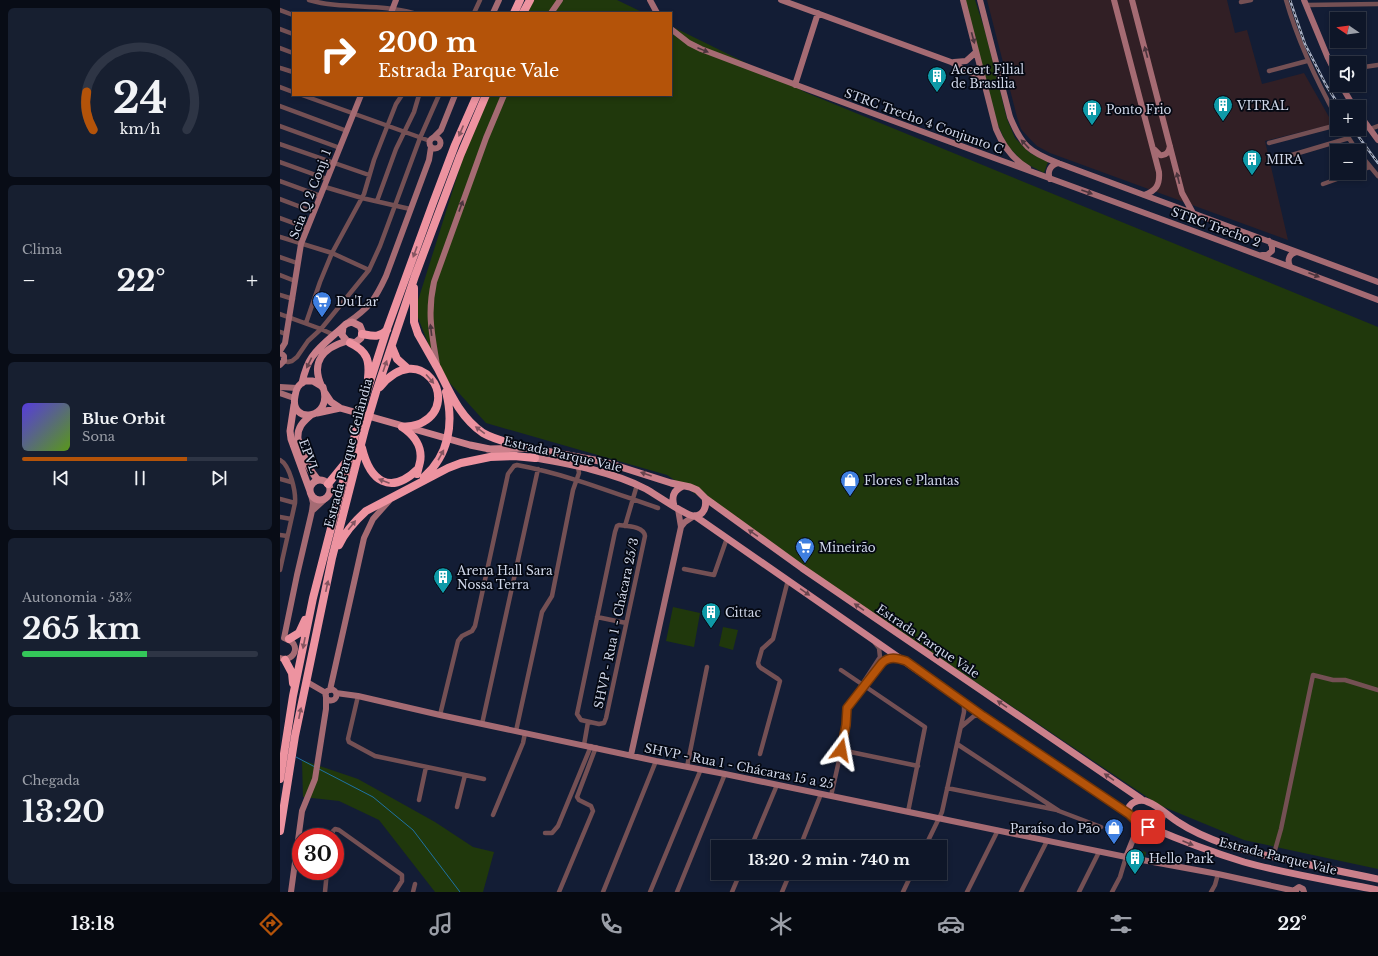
<!DOCTYPE html>
<html lang="pt">
<head>
<meta charset="utf-8">
<style>
	:root { --surface:#0e1628; --page:#171f30; --text:#f1f3f6; --muted:#9b9fa8; --line:#2e3545; --accent:#b45309 }
	body { margin:0; font-family:"Libre Baskerville",serif; background:var(--page); color:var(--text); height:100vh; display:flex; flex-direction:column; font-size:15px; white-space:nowrap }
	* { box-sizing:border-box; margin:0 }
	p { font-size:13px; color:var(--muted) }
	.icon { flex:none; width:22px; height:22px; fill:none; stroke:currentColor; stroke-width:2; stroke-linecap:round; stroke-linejoin:round }
	.map { position:relative; flex:1; overflow:hidden }
	.panel { display:flex; flex-direction:column; gap:8px; padding:8px; background:#080c16; width:280px }
	.panel>* { flex:none }
	.hud { position:absolute; left:12px; top:12px; width:380px; height:84px; border-radius:0px; box-shadow:0 2px 6px #0003,0 0 0 1px var(--line); background:#b45309; color:#fff; overflow:hidden }
	.needle { width:26px; rotate:283deg }
	.controls { position:absolute; left:1050px; top:12px; display:grid; gap:8px }
	.controls a { display:grid; place-items:center; width:36px; height:36px; border-radius:0px; background:var(--surface); box-shadow:0 2px 6px #0003,0 0 0 1px var(--line); font-size:20px }
	.speed { position:absolute; left:12px; top:828px; display:flex; gap:8px; font-size:20px; font-weight:700; text-align:center }
	.speed>* { display:grid; place-content:center; width:52px; height:52px; border-radius:50%; background:var(--surface); box-shadow:0 2px 6px #0003,0 0 0 1px var(--line); line-height:1 }
	.speed .limit { border:6px solid #d22; background:#fff; color:#111 }
	.pin { position:absolute; display:grid; place-items:center; width:34px; height:34px; color:#fff; margin:-17px; border-radius:8px; box-shadow:0 2px 6px #0006 }
	.me { position:absolute; width:44px; margin:-22px; rotate:13deg; stroke-linejoin:round; filter:drop-shadow(0 0 3px #0008) }
	.turn { display:flex; align-items:center; gap:14px; height:84px; padding:0 20px; font-size:18px }
	.turn .icon { width:52px; height:52px; stroke-width:2.5 }
	.turn b { display:block; font-size:28px; line-height:34px }
	.big { font-size:30px; font-weight:700; line-height:1.1 }
	.panel .card { flex:1; display:flex; flex-direction:column; justify-content:center; gap:6px; min-width:0; padding:0 14px; border-radius:6px; background:var(--page) }
	.panel .dial { align-items:center; gap:0 }
	.dial svg { height:104px; overflow:visible; fill:none; stroke:var(--line); stroke-width:7; stroke-linecap:round; text-anchor:middle }
	.dial text { fill:var(--text); stroke:none }
	.song { display:flex; align-items:center; gap:12px }
	.cover { width:48px; height:48px; border-radius:6px; background:linear-gradient(135deg,hsl(250 70% 55%),hsl(90 70% 35%)) }
	.played { height:4px; border-radius:2px; background:linear-gradient(90deg,var(--accent) 70%,var(--line) 70%) }
	.keys { display:flex; justify-content:space-around; direction:ltr }
	.heat { display:flex; justify-content:space-between; align-items:center; font-size:22px; direction:ltr }
	.charge { height:6px; border-radius:3px; background:linear-gradient(90deg,#34c759 53%,var(--line) 0) }
	.trip { position:absolute; left:431px; top:840px; width:236px; height:40px; border-radius:0px; background:var(--surface); box-shadow:0 2px 6px #0003,0 0 0 1px var(--line); font-weight:700; line-height:40px; text-align:center }
	.tab-bar { display:flex; height:64px; justify-content:space-around; align-items:center; background:#060910; color:var(--muted) }
	.tab-bar .icon { width:28px; height:28px }
	.tab-bar .active { color:var(--accent) }
	.tab-bar b { font-size:18px; color:var(--text) }
	main { display:flex; flex:1; min-height:0 }
	.map>svg:first-child { display:block }
</style>
</head>
<body>
<main>
<section class="panel">
<div class="card dial"><svg viewBox="0 0 100 80">
<path d="M14 69A42 42 0 1 1 86 69"/>
<path d="M14 69A42 42 0 0 1 9 40" stroke="#b45309"/>
<text x="50" y="56" font-size="32" font-weight="700">24</text>
<text x="50" y="72" font-size="11">km/h</text>
</svg></div>
<div class="card"><p>Clima</p>
<div class="heat"><a>−</a><b class="big">22°</b><a>+</a></div>
</div>
<div class="card">
<div class="song"><i class="cover"></i><div><b>Blue Orbit</b><p>Sona</p></div></div>
<div class="played"></div>
<div class="keys"><svg class="icon" aria-label="previous" viewBox="0 0 24 24"><path d="M18 5L8 12l10 7zM5 5v14"/></svg><svg class="icon" aria-label="pause" viewBox="0 0 24 24"><path d="M8 5v14M16 5v14"/></svg><svg class="icon" aria-label="next" viewBox="0 0 24 24"><path d="M6 5l10 7-10 7zM19 5v14"/></svg></div>
</div>
<div class="card"><p>Autonomia · 53%</p><b class="big">265 km</b><div class="charge"></div></div>
<div class="card"><p>Chegada</p><b class="big">13:20</b></div>
</section>
<div class="map">
<svg width="1098" height="892" viewBox="0 0 1098 892">
	<rect width="100%" height="100%" fill="#131d35"/>
	<!-- industrial -->
	<path fill="#311f25" d="M707,0H947L955,33L967,30L982,84L1024,73L1053,124L985,141L1008,240L770,153L757,146L749,138L741,129L737,117Z"/>
	<!-- green -->
	<path fill="#20380c" d="M247,0H337L364,13H241Z
		M685,0H695L705,31L727,119L735,138L750,153L768,162L764,173L743,162L727,145L717,123Z
		M391,26L527,93L1098,327V869L964,840L879,805L387,475L206,423L159,371L135,310L192,129L206,95H391Z
		M393,607L420,613L414,647L386,641Z
		M443,627L458,630L453,650L439,646Z
		M22,760L78,779L155,822L193,847L214,852L203,892H155L99,820L59,801L23,797Z
		M856,850L866,852L865,858L855,856Z"/>
	<g fill="none" stroke-linecap="round" stroke-linejoin="round">
		<!-- stream -->
		<path stroke="#1f72a4" stroke-width="1" d="M16,757L35,767
			M39,769L93,797L133,830L180,892"/>
		<!-- street -->
		<path stroke="#745054" stroke-width="4.5" d="M29,0C63,10 99,3 133,13
			M1006,0C1018,42 1036,80 1057,118
			M961,2L971,0
			M1026,5L1098,4
			M0,10L13,15
			M194,13L200,0
			M0,29L13,34
			M0,48L13,53
			M1079,65L1084,67L1098,65
			M0,68L13,72
			M989,71L1027,61
			M0,87L13,92
			M22,95L150,141
			M0,106L67,131
			M0,126L60,148
			M1063,129L1077,151
			M1090,129L1098,126
			M989,143L1057,125
			M0,144L89,175
			M1079,153L1098,176
			M995,160L1069,138
			M0,162L47,179
			M1079,171L1090,167
			M0,181L41,196
			M1043,184L1074,173
			M45,187L82,198L130,209
			M0,199L34,212
			M97,201L116,149L134,112L139,95
			M0,218L27,228
			M0,237L52,253L89,270
			M0,257L17,263
			M0,275L15,281
			M0,295L13,299
			M0,314L41,329L54,335
			M26,323L40,282L52,253L84,194L94,160L116,104L122,95
			M0,332L6,334
			M4,361L8,362L12,361L17,357L28,341L41,329L89,270L100,246L140,138L159,95
			M0,460C10,465 16,492 15,503L0,570
			M0,479L11,482
			M0,499L15,503
			M0,517L11,519
			M339,525C347,526 364,526 365,536L326,718L324,723L319,724L301,720L297,714L335,532L337,526Z
			M345,526L357,485
			M0,535L7,536
			M404,569L434,575L447,538
			M317,617L346,623
			M561,670L645,727L628,812
			M590,678C597,668 604,654 619,659
			M78,696L68,739L69,742L95,756L204,779
			M160,715L178,641L182,636L192,631L195,626L228,474L234,466L237,465C286,474 331,492 378,508
			M202,724L258,469
			M681,727L694,716L701,715
			M236,731L262,612L272,596L293,490L299,473L298,467
			M677,744L779,811L821,827
			M304,745L308,722
			M561,750L638,766
			M480,754L500,681L498,679L481,668L479,666L478,663L482,649L493,639L508,580
			M407,767L427,667
			M667,788L777,810
			M551,796L567,725L566,709L600,657L599,648L595,643
			M139,800L146,767
			M177,807L185,775
			M213,815L243,743L245,733
			M265,833H272L278,826L311,746
			M52,837L53,831L55,829L59,830L122,875V881L115,892
			M471,847L497,785
			M520,847L541,794
			M645,847L662,812L684,712V703
			M993,857L1001,829L1033,675L1053,680H1065L1098,690
			M45,892L47,871
			M133,892L135,884
			M279,892L313,811L311,806L299,800L297,797L316,747
			M323,892L376,761
			M370,892L421,769
			M397,892L445,774
			M452,892L460,873
			M502,892L510,873
			M623,892L632,873
			M687,892L718,830
			M741,892L767,841
			M799,892L819,852
			M832,892L840,877L846,857
			M931,892L935,885L938,874"/>
		<!-- secondary -->
		<path stroke="#a56b73" stroke-width="6" d="M370,0L377,13
			M501,0L671,62L696,76L704,86
			M683,0L716,129C723,146 732,159 748,168
			M700,0L730,117C742,146 749,152 778,163L1098,282
			M834,0L879,172C880,185 876,191 864,195
			M852,0L902,193L913,213
			M1024,0L1048,58L1057,76
			M111,13L116,0
			M213,13L219,0
			M271,13L280,0
			M391,29L409,43L421,49C646,135 873,214 1098,300
			M674,62L686,61L696,52
			M515,85L538,13
			M1061,85L1074,107
			M1079,114L1098,140
			M154,137L161,130L175,95
			M149.5 143a5.5 5.5 0 1 1 11 0a5.5 5.5 0 1 1-11 0Z
			M875,150L880,155C886,156 889,152 890,146
			M770,179C767,172 770,165 778,163
			M982,255H987L992,251V246L989,241
			M1010,266C1007,260 1009,254 1016,252
			M67,323C89,308 95,300 106,276L149,160L151,147
			M0,351L5,343L21,244L81,95
			M0,352L4,356V361L0,365
			M157,365C152,334 147,314 154,282L206,138L224,95
			M0,387L17,388
			M0,393L14,398
			M32,511L44,500
			M401,527L405,522L414,516
			M4,638L17,575L32,511L33,503L31,495
			M0,658C16,663 21,642 6,639
			M27,682L46,693
			M45.5 695a5.5 5.5 0 1 1 11 0a5.5 5.5 0 1 1-11 0Z
			M50,690L84,538L93,519L109,501
			M56,693L78,696L160,715L376,761L445,774L846,857L856,832V821
			M351,755L401,527L398,509
			M846,857L938,874L1015,891
			M11,892L22,811L35,779L46,709V696
			M1016,892V889L1019,887L1023,889L1024,892"/>
		<!-- primary -->
		<path stroke="#cb808b" stroke-width="7" d="M25,381H33L43,387C54,420 9,425 15,396C16,389 18,384 25,381Z
			M22,383C24,374 27,364 32,357C41,344 55,335 66,324L72,322L80,326L82,331L81,338L75,343L67,341L62,335L63,327
			M42,387C30,362 43,348 67,341
			M45,393L51,402L60,408L190,445L234,454
			M14,405L10,431L11,439L30,491
			M37,413L60,408
			M31,415C23,422 17,427 18,439C23,453 27,468 38,480
			M208,449L250,448L325,462L391,483L410,487L417,490L425,498C427,506 424,516 414,516C406,516 375,494 366,489C331,471 289,464 250,457
			M30 490a10 10 0 1 1 20 0a10 10 0 1 1-20 0Z
			M425,498L522,568L861,799
			M394,506C391,496 394,490 403,486
			M415,516L703,716L849,814
			M881,810C885,819 878,830 868,827C863,826 859,823 855,820C853,818 850,816 849,813C846,802 861,798 868,802C879,806 888,816 898,822C913,832 930,839 947,845C967,852 988,856 1009,860C1039,867 1068,873 1098,879
			M872,828C902,841 932,852 964,862C1007,874 1053,881 1098,890"/>
		<!-- highway -->
		<path stroke="#ed93a0" stroke-width="8" d="M234,13L240,0
			M243,13L250,0
			M134,288V322L138,334C145,346 151,357 158,369C170,393 180,417 203,433C217,441 234,444 250,448
			M82,334C93,336 99,338 107,330
			M70,343C87,351 90,360 88,378
			M112,347L117,359L127,368
			M100,387C140,338 181,401 143,422C137,426 129,426 122,427
			M122,427C134,435 143,447 140,462C139,466 138,470 137,474
			M82,448C90,481 110,496 138,469
			M144,477C169,455 174,423 166,392
			M48,484L66,462
			M59,545C65,532 75,521 86,511L168,468L181,463L210,457L234,456L255,458
			M9,639L19,633L25,620
			M5,660L12,673L13,683
			M0,779L13,696L33,598L83,404L107,329L153,203L175,145L197,95
			M0,831L15,736L52,558L85,429L96,392L135,276L180,156L206,95"/>
		<defs>
			<path id="rail" d="M1010,0L1025,44L1046,85L1060,107
				M1073,129L1098,163"/>
		</defs>
		<!-- rail casing -->
		<use href="#rail" stroke="#a7afc2" stroke-width="2.5"/>
		<!-- rail -->
		<use href="#rail" stroke="#040812" stroke-width="1" stroke-dasharray="3" stroke-linecap="butt"/>
	</g>
	<!-- one-way arrows -->
	<defs><path id="oneway-solid" d="M-6-.8H1V-3.2L6.5 0L1 3.2V.8H-6Z"/></defs>
	<g fill="#4c353e">
		<use href="#oneway-solid" transform="translate(693 38) rotate(75)"/>
		<use href="#oneway-solid" transform="translate(423 50) rotate(22)"/>
		<use href="#oneway-solid" transform="translate(866 52) rotate(-105)"/>
		<use href="#oneway-solid" transform="translate(745 144) rotate(-133)"/>
		<use href="#oneway-solid" transform="translate(898 178) rotate(-104)"/>
		<use href="#oneway-solid" transform="translate(807 192) rotate(20)"/>
		<use href="#oneway-solid" transform="translate(181 206) rotate(-70)"/>
		<use href="#oneway-solid" transform="translate(1034 275) rotate(21)"/>
		<use href="#oneway-solid" transform="translate(151 330) rotate(-97)"/>
	</g>
	<g fill="#845460">
		<use href="#oneway-solid" transform="translate(181 131) rotate(113)"/>
		<use href="#oneway-solid" transform="translate(135 252) rotate(110)"/>
		<use href="#oneway-solid" transform="translate(105 366) rotate(-71)"/>
		<use href="#oneway-solid" transform="translate(150 379) rotate(49)"/>
		<use href="#oneway-solid" transform="translate(200 430) rotate(-144)"/>
		<use href="#oneway-solid" transform="translate(161 455) rotate(-61)"/>
		<use href="#oneway-solid" transform="translate(104 481) rotate(-159)"/>
		<use href="#oneway-solid" transform="translate(72 525) rotate(-51)"/>
		<use href="#oneway-solid" transform="translate(47 586) rotate(-78)"/>
		<use href="#oneway-solid" transform="translate(24 643) rotate(101)"/>
		<use href="#oneway-solid" transform="translate(20 713) rotate(-78)"/>
	</g>
	<g fill="#68444e">
		<use href="#oneway-solid" transform="translate(29 363) rotate(116)"/>
		<use href="#oneway-solid" transform="translate(366 474) rotate(-161)"/>
		<use href="#oneway-solid" transform="translate(473 533) rotate(-145)"/>
		<use href="#oneway-solid" transform="translate(525 592) rotate(35)"/>
		<use href="#oneway-solid" transform="translate(579 607) rotate(-146)"/>
		<use href="#oneway-solid" transform="translate(722 704) rotate(-146)"/>
		<use href="#oneway-solid" transform="translate(829 777) rotate(-146)"/>
		<use href="#oneway-solid" transform="translate(908 843) rotate(23)"/>
	</g>
	<g fill="none" stroke-linecap="round" stroke-linejoin="round">
		<defs>
			<path id="route" d="M561,750L566,725L567,708L602,663C609,656 617,658 626,661L703,716L849,814L856,821L868,827"/>
		</defs>
		<!-- route casing -->
		<use href="#route" stroke="#753606" stroke-width="10"/>
		<!-- route -->
		<use href="#route" stroke="#b45309" stroke-width="7"/>
	</g>
	<!-- icons -->
	<defs>
		<symbol id="building-pin" viewBox="-11 -11 22 30"><path d="M0 17L-7.5 6A9.5 9.5 0 1 1 7.5 6Z" fill="#0f9aa8" stroke="#040812"/><path d="M-4-6H4V6H1V3H-1V6H-4ZM-2.5-4.3h1.7v1.8h-1.7ZM.8-4.3h1.7v1.8H.8ZM-2.5-1h1.7V.8h-1.7ZM.8-1h1.7V.8H.8Z" fill="#fff"/></symbol>
		<symbol id="supermarket-pin" viewBox="-11 -11 22 30"><path d="M0 17L-7.5 6A9.5 9.5 0 1 1 7.5 6Z" fill="#3f7fe0" stroke="#040812"/><path d="M-6-5.5h2.5l.6 2H6L4.5 2H-2.5L-4.4-4H-6ZM-1.5 3.2a1.3 1.3 0 1 0 .1 0ZM3 3.2a1.3 1.3 0 1 0 .1 0Z" fill="#fff"/></symbol>
		<symbol id="shop-pin" viewBox="-11 -11 22 30"><path d="M0 17L-7.5 6A9.5 9.5 0 1 1 7.5 6Z" fill="#3f7fe0" stroke="#040812"/><path d="M-5-2.5h2.3a2.7 3.5 0 0 1 5.4 0H5L5.5 6h-11ZM-1.5-2.5h3a1.5 2.3 0 0 0-3 0Z" fill="#fff"/></symbol>
	</defs>
	<g fill-rule="evenodd">
		<use href="#building-pin" x="646" y="65" width="22" height="30"/>
		<use href="#building-pin" x="932" y="94" width="22" height="30"/>
		<use href="#building-pin" x="801" y="98" width="22" height="30"/>
		<use href="#building-pin" x="961" y="148" width="22" height="30"/>
		<use href="#supermarket-pin" x="31" y="290" width="22" height="30"/>
		<use href="#shop-pin" x="559" y="469" width="22" height="30"/>
		<use href="#supermarket-pin" x="514" y="536" width="22" height="30"/>
		<use href="#building-pin" x="152" y="566" width="22" height="30"/>
		<use href="#building-pin" x="420" y="601" width="22" height="30"/>
		<use href="#shop-pin" x="823" y="817" width="22" height="30"/>
		<use href="#building-pin" x="844" y="847" width="22" height="30"/>
	</g>
	<g text-anchor="middle" dominant-baseline="central" stroke-width="3.5" stroke-linejoin="round" paint-order="stroke">
		<!-- poi labels -->
		<g font-size="12" fill="#cfd6e8" stroke="#040812" text-anchor="start">
			<text x="671" y="69">Accert Filial<tspan x="671" dy="14">de Brasilia</tspan></text>
			<text x="957" y="105">VITRAL</text>
			<text x="826" y="109">Ponto Frio</text>
			<text x="986" y="159">MIRA</text>
			<text x="56" y="301">Du'Lar</text>
			<text x="584" y="480">Flores e Plantas</text>
			<text x="539" y="547">Mineirão</text>
			<text x="177" y="570">Arena Hall Sara<tspan x="177" dy="14">Nossa Terra</tspan></text>
			<text x="445" y="612">Cittac</text>
			<text x="820" y="828" text-anchor="end">Paraíso do Pão</text>
			<text x="869" y="858">Hello Park</text>
		</g>
		<!-- street labels -->
		<g font-size="12" fill="#cfd6e8" stroke="#040812">
			<text transform="translate(644 121) rotate(20)">STRC Trecho 4 Conjunto C</text>
			<text transform="translate(30 194) rotate(-69)">Scia Q 2 Conj. 1</text>
			<text transform="translate(936 227) rotate(20)">STRC Trecho 2</text>
			<text transform="translate(68 453) rotate(-75)">Estrada Parque Ceilândia</text>
			<text transform="translate(283 454) rotate(13)">Estrada Parque Vale</text>
			<text transform="translate(29 456) rotate(70)">EPVL</text>
			<text transform="translate(336 623) rotate(-78)">SHVP - Rua 1 - Chácara 25/3</text>
			<text transform="translate(648 641) rotate(34)">Estrada Parque Vale</text>
			<text transform="translate(459 766) rotate(11)">SHVP - Rua 1 - Chácaras 15 a 25</text>
			<text transform="translate(998 856) rotate(14)">Estrada Parque Vale</text>
		</g>
	</g>
</svg>
<div class="controls">
<a><svg class="needle" viewBox="-14 -14 28 28"><path d="M0-13l5 13h-10z" fill="#e53935"/><path d="M0 13l5-13h-10z" fill="#9b9fa8"/></svg></a>
<a><svg class="icon" aria-label="sound" viewBox="0 0 24 24"><path d="M4 9h4l5-4v14l-5-4H4zM17 9q2 3 0 6"/></svg></a>
<a>+</a>
<a>−</a>
</div>
<div class="speed"><div class="limit">30</div></div>
<div class="pin" style="left:868px;top:827px;background:#d93025"><svg class="icon" aria-label="arrive" viewBox="0 0 24 24"><path d="M6 21V4h12l-3 4 3 4H6"/></svg></div>
<svg class="me" style="left:561px;top:750px" viewBox="-20 -20 40 40"><path d="M0-17L14 15 0 8-14 15z" fill="#b45309" stroke="#fff" stroke-width="4"/></svg>
<div class="trip">13:20 · 2 min · 740 m</div>
<div class="hud">
<div class="turn"><svg class="icon" aria-label="right" viewBox="0 0 24 24"><path d="M7 20v-9h11M14 6l5 5-5 5"/></svg><div><b>200 m</b>Estrada Parque Vale</div></div>
</div>
</div>
</main>
<nav class="tab-bar">
<b>13:18</b>
<svg class="icon active" aria-label="directions" viewBox="0 0 24 24"><path d="M12 3l9 9-9 9-9-9zM9 14v-3h6M13 9l2 2-2 2"/></svg>
<svg class="icon" aria-label="music" viewBox="0 0 24 24"><path d="M9 18V5l10-2v13"/><circle cx="6" cy="18" r="3"/><circle cx="16" cy="16" r="3"/></svg>
<svg class="icon" aria-label="phone" viewBox="0 0 24 24"><path d="M5 4h4l2 5-3 2q2 4 5 5l2-3 5 2v4C11 20 4 13 5 4z"/></svg>
<svg class="icon" aria-label="climate" viewBox="0 0 24 24"><path d="M12 3v18M4 7l16 10M4 17L20 7"/></svg>
<svg class="icon" aria-label="car" viewBox="0 0 24 24"><path d="M5 17H2v-5l4-1 3-4h7l3 4 3 1v5h-3M9 17h6M6 11h13"/><circle cx="7" cy="17" r="2"/><circle cx="17" cy="17" r="2"/></svg>
<svg class="icon" aria-label="filters" viewBox="0 0 24 24"><path d="M4 7h16M4 17h16"/><circle cx="9" cy="7" r="2"/><circle cx="15" cy="17" r="2"/></svg>
<b>22°</b>
</nav>
</body>
</html>
